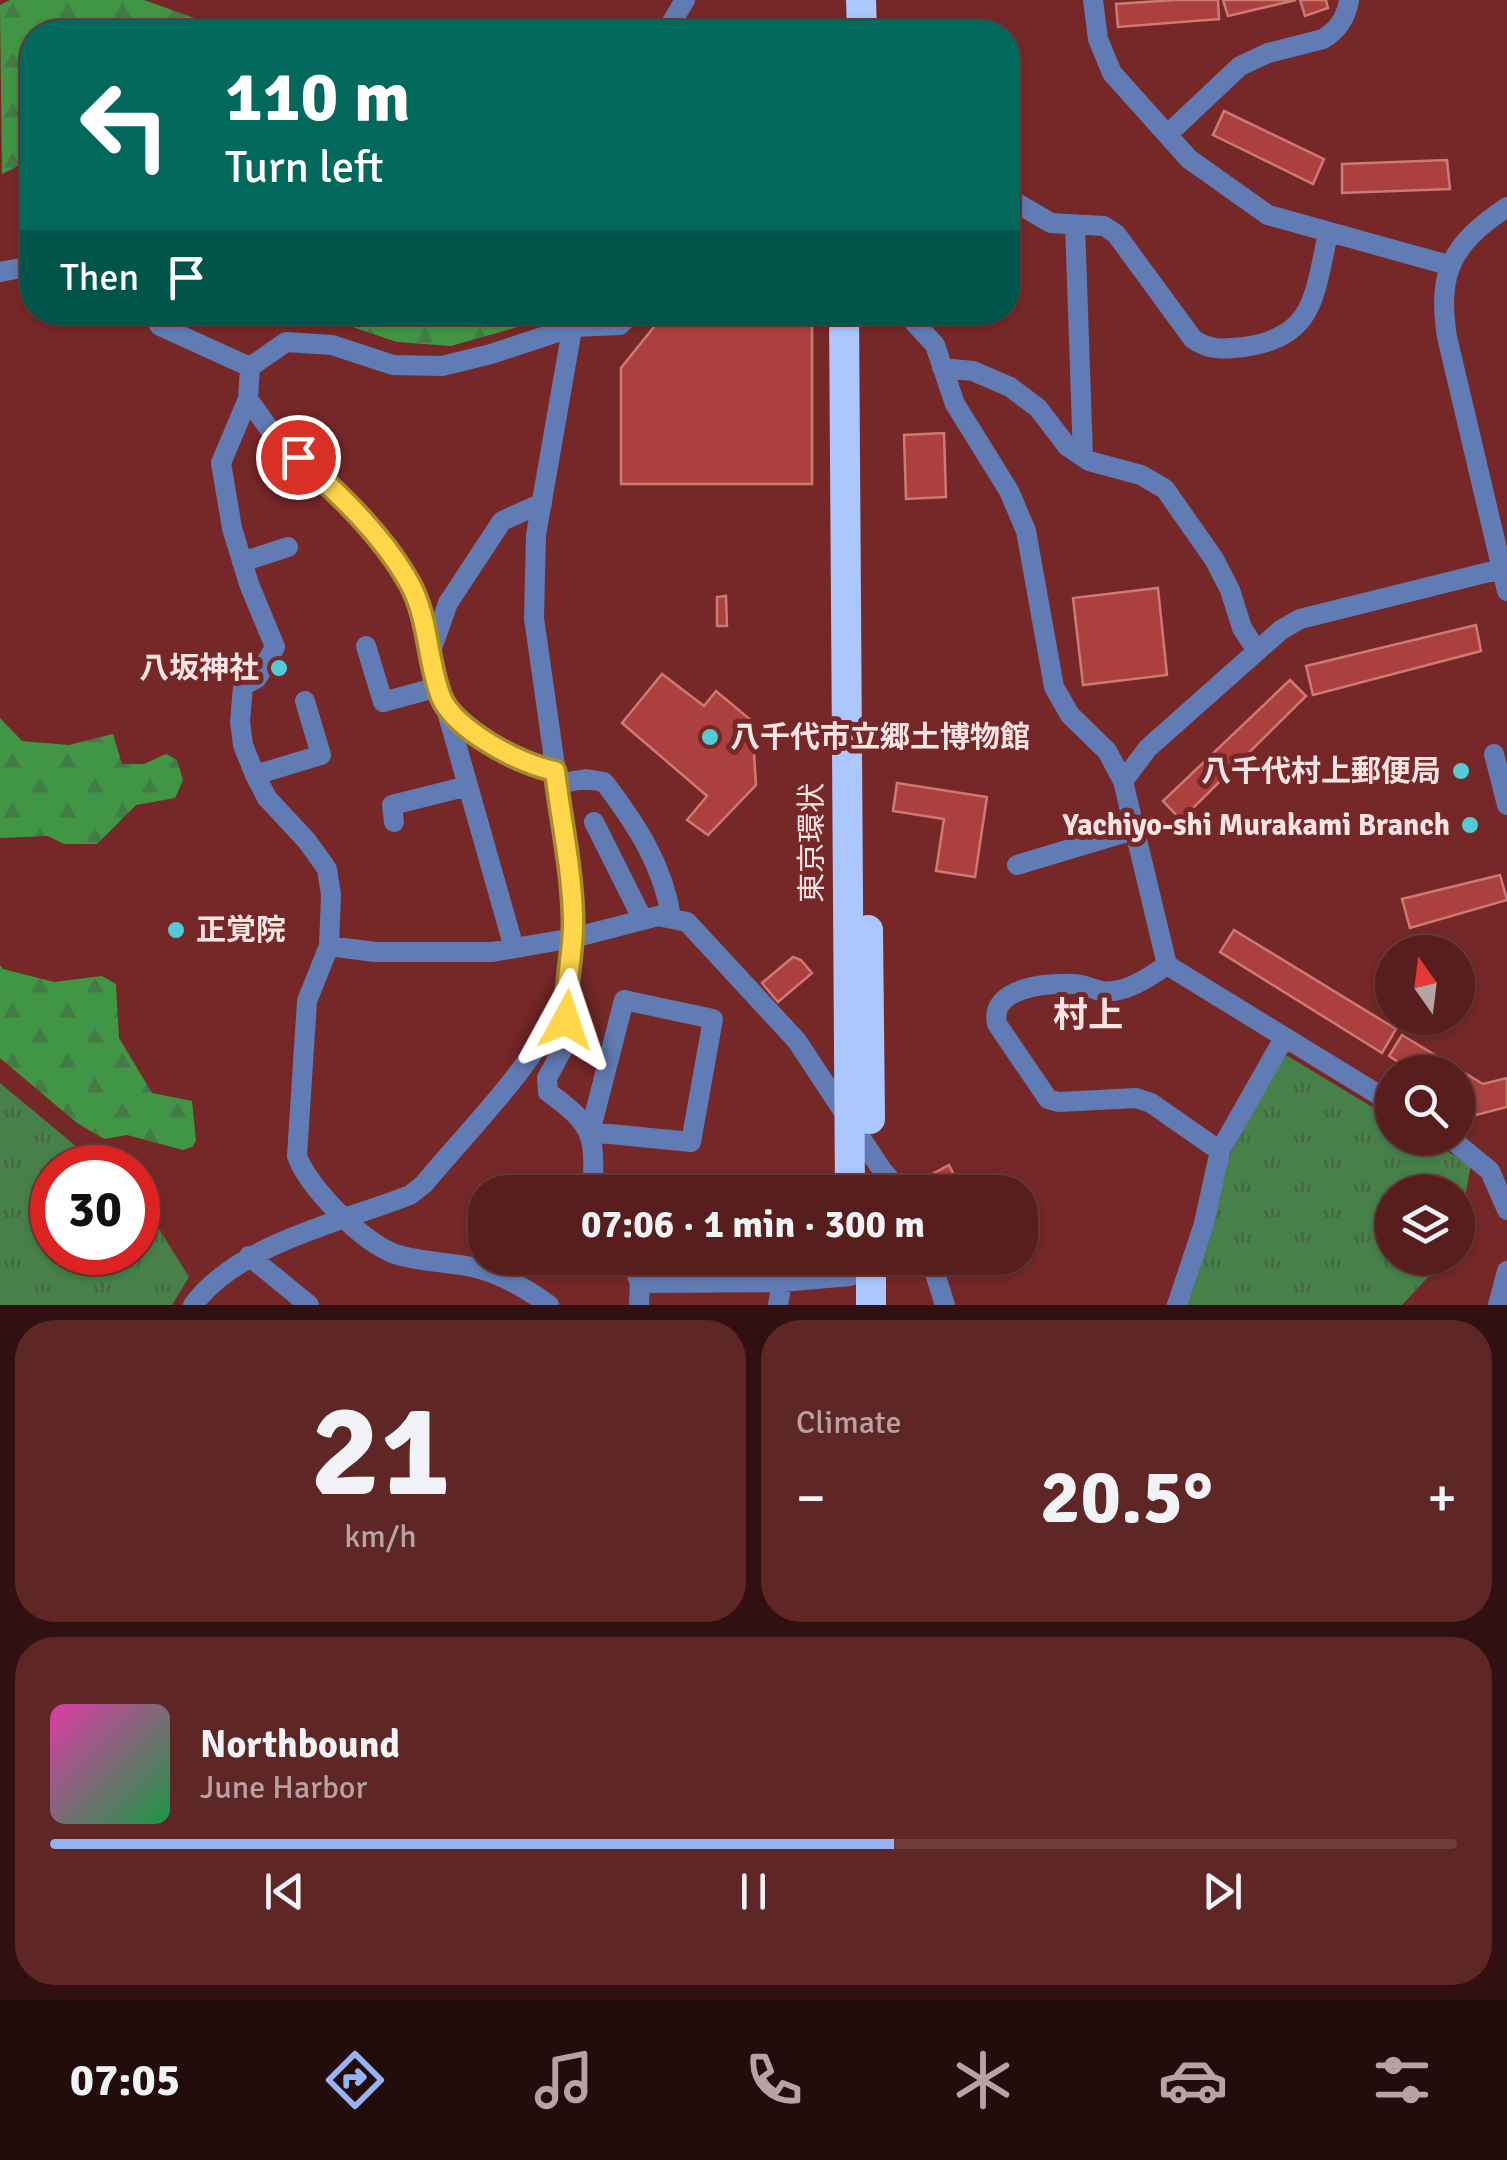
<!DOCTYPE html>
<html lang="en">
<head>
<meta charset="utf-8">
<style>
	:root { --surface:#581e1d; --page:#5e2726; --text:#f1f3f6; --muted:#b7a2a4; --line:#6d3c3b; --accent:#95b2f1 }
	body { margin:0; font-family:Signika,"Noto Sans JP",sans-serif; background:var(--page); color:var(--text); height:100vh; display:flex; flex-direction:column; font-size:38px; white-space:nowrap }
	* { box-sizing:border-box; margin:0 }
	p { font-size:32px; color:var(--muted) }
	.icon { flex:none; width:55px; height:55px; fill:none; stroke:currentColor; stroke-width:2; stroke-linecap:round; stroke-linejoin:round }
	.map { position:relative; height:1305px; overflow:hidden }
	.drawer { display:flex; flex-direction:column; gap:15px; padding:15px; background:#301010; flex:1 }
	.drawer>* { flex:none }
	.top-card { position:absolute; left:20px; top:20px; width:1000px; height:305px; border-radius:40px; box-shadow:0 2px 8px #0004,0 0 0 2px var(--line); background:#00695c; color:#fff; overflow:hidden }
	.needle { width:65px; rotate:346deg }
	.controls { position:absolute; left:1375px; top:935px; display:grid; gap:20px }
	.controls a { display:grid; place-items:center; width:100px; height:100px; border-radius:50%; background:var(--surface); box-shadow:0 2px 8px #0004,0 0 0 2px var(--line); font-size:50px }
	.speed { position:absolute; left:30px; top:1145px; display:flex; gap:20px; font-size:50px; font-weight:700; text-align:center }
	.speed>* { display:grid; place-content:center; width:130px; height:130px; border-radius:50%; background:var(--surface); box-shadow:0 2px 8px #0004,0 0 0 2px var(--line); line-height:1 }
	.speed .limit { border:15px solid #d22; background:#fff; color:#111 }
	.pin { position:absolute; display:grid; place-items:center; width:85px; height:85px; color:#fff; margin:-42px; border:5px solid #fff; border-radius:50%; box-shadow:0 2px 10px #0007 }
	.me { position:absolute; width:110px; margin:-55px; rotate:5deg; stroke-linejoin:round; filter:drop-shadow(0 0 8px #0008) }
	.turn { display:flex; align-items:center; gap:35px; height:210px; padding:0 40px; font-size:45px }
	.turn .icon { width:130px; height:130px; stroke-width:2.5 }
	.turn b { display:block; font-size:70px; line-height:85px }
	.then { display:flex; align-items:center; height:95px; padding:0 40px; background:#0003; gap:20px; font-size:38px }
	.big { font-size:75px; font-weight:700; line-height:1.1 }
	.drawer .card { flex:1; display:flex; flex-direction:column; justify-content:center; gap:15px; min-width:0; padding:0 35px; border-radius:40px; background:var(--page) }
	.drawer .dial { align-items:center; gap:0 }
	.dial b { font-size:130px; line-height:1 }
	.song { display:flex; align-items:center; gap:30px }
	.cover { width:120px; height:120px; border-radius:15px; background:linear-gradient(135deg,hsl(320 70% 55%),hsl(140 70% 35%)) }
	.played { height:10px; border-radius:5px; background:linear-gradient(90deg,var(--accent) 60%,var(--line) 60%) }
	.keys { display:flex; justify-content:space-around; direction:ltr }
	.heat { display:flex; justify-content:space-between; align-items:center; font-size:55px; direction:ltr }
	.drawer .tiles { flex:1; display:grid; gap:15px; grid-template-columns:1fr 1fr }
	.card:last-child { grid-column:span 2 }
	.trip { position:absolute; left:468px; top:1175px; width:570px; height:100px; border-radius:40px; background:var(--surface); box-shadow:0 2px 8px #0004,0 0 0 2px var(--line); font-weight:700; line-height:100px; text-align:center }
	.tab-bar { display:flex; height:160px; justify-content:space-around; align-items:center; background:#230c0c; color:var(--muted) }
	.tab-bar .icon { width:70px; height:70px }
	.tab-bar .current { color:var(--accent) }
	.tab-bar b { font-size:45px; color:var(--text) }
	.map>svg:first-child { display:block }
</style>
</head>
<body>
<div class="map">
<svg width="1507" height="1305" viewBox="0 0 1507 1305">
	<defs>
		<pattern id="grass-tufts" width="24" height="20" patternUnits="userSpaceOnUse" patternTransform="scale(2.5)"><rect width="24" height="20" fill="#478048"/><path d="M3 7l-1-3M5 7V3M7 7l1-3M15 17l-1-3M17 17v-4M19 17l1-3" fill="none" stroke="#496546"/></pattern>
		<pattern id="forest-firs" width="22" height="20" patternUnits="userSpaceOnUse" patternTransform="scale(2.5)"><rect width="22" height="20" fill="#419645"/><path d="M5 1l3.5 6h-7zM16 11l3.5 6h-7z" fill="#447a45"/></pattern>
	</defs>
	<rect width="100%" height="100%" fill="#752827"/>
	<!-- grass -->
	<path fill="url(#grass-tufts)" d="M1286,1055L1392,1119V1138H1424L1471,1165L1458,1235V1192H1392V1258H1446L1402,1305H1187L1223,1168L1282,1057Z
		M0,1083L101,1167L52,1168V1252H138V1205L156,1224L189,1277L172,1305H0Z"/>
	<!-- forest -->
	<path fill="url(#forest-firs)" d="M10,0H144L214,25L225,32H32V159L2,174L0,5Z
		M318,313H523L518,327L451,346L397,342L323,317Z
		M0,718L22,741L69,745L113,734L122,764H144L166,754L177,760L183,780L175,798L136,805L97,844H64L48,836L0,838Z
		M0,965L3,969L54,982L102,976L116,984L119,1038L152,1093L192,1101L196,1141L192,1147L183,1150L127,1135L104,1139L77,1123L0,1058Z"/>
	<!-- building -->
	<path fill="#ac403e" stroke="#cf7973" stroke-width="2.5" d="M1174,0H1218L1219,19L1118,27L1116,4Z
		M1223,0H1296L1228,16Z
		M1300,0H1326L1328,8L1305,16Z
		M1224,111L1324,159L1313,184L1213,135Z
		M1447,160L1450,189L1342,193V164Z
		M538,312H556L557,317L539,321Z
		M666,312H812V484H621V368Z
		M944,433L946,497L906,499L904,435Z
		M1158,588L1167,675L1083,685L1073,598Z
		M726,596L727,626H717V597Z
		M1476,625L1481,651L1313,695L1306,666Z
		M662,674L704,706L716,691L752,721L756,785L708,835L687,820L707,796L622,723Z
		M1290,680L1306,696L1181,820L1163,801Z
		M897,783L987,797L975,877L936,871L944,819L893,811Z
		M1500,875L1507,900L1410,928L1402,899Z
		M1234,930L1396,1029L1382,1053L1220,952Z
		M793,957L801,960L812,973L778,1002L762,983Z
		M1402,1035L1483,1084L1507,1078V1107L1476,1115L1458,1102V1072H1413L1389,1056Z
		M949,1165L955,1177L929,1190L923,1179Z"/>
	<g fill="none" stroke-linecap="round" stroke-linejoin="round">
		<!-- minor -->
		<path stroke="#617cb4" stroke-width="20" d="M1093,0L1098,39L1112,73L1189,159L1268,215L1448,265
			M666,32L685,0
			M1169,133L1240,66L1268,53L1323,39C1338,30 1346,18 1349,0
			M1008,198L1051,223L1104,226L1116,234L1193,339C1210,351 1224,349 1244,347C1316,337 1314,294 1328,234
			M1507,207C1452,244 1437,271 1447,337L1507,591
			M1075,224L1083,457
			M0,272L32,266
			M150,312L160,326L250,367
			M896,312L911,319L935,345L955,404L1009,491L1026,531L1054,687L1070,715L1107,751L1123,781L1167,965L1392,1103
			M250,367L248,399L275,437L337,492L378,539L411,585L514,948
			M250,367L286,342L332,345L393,365L442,366L491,354L573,327L620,325L632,312
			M942,368L973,371L1010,387L1038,408L1067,446L1089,461L1141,475L1165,489L1214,559L1230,590L1242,628L1257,651
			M248,399L221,463L232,528L249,584L275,647L257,678L243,686L240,722L243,745L255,775L267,798L307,841L327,869L331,895L329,946L307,1001L297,1156C308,1187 363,1243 395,1254C419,1262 447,1262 472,1267C499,1273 527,1289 549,1305
			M242,562L288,547
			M366,646L383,702L438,687
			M431,651L448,603L502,521L542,503
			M444,703C476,735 509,762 555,771
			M1494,754L1507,805
			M255,775L321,755L305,701
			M1123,781L1148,748L1281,630L1300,619L1501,569
			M556,784L586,779L604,782C636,824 663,865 671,917
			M394,822L392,805L468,786
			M594,822L642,918
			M1017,865L1134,830
			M329,946L375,952H492L573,938L658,916L687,922L797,1041L882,1170L901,1192
			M1167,965C1152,975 1137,986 1119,990C1097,995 1091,985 1074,984C1047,983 989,987 997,1024L1048,1099L1058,1102L1136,1098L1151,1103L1220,1151
			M565,1000L567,1041L547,1078L548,1092C596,1127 594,1135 593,1192
			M624,1000L713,1019L691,1142L590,1132Z
			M1450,1138L1490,1171L1507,1210
			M249,1256L309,1305
			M630,1258L640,1283L639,1305
			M930,1258L945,1305
			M640,1283L782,1282L850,1276
			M193,1305C238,1244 341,1222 410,1195L424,1184C468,1131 536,1063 564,1000C577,969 573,926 573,893L534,618L536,535L575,312
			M778,1305L782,1282
			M1177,1305L1203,1227L1220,1151L1284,1038
			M1498,1305L1507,1271"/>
		<!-- highway -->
		<path stroke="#acc7fd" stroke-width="30" d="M861,0L862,32
			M844,312L850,1192
			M868,930L870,1119
			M871,1258V1305"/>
	</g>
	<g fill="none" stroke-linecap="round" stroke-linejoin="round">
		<defs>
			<path id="route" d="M298,457C339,494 383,535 410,584C429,619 427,661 441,697C455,730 521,765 555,771C561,820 572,869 573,919C574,953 564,986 566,1020"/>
		</defs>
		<!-- route casing -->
		<use href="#route" stroke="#a68a30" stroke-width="25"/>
		<!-- route -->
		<use href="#route" stroke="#ffd54a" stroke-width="18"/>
	</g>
	<!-- markers -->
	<g fill="#52cbd7" stroke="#752827" stroke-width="4">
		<circle cx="279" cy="668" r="10"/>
		<circle cx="710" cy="737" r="10"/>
		<circle cx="1461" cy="771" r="10"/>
		<circle cx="1470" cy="825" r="10"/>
		<circle cx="176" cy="930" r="10"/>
	</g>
	<g text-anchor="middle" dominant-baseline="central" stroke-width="10" stroke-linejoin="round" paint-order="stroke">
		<!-- poi labels -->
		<g font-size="30" font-weight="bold" fill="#f9e5e3" stroke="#752827" text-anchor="end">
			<text x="259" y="668">八坂神社</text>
			<text x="730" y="737" text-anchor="start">八千代市立郷土博物館</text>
			<text x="1441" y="771">八千代村上郵便局</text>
			<text x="1450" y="825">Yachiyo-shi Murakami Branch</text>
			<text x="196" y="930" text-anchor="start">正覚院</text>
		</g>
		<!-- street labels -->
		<g font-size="30" fill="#f9e5e3" stroke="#752827">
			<text transform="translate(812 843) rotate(-90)">東京環状</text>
		</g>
		<!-- quarter labels -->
		<g font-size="35" font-weight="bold" fill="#f9e5e3" stroke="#752827">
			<text x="1088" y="1015">村上</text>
		</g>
	</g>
</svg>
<div class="controls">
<a><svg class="needle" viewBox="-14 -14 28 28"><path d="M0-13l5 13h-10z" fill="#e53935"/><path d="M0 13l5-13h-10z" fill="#b7a2a4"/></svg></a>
<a><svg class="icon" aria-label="search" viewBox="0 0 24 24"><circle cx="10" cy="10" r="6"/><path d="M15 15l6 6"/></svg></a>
<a><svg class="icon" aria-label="layers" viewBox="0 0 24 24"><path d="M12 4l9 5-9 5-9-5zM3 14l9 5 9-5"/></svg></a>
</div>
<div class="speed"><div class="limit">30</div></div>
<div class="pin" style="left:298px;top:457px;background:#d93025"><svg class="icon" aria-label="arrive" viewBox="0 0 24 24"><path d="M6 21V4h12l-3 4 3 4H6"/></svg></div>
<svg class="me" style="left:566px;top:1020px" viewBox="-20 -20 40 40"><path d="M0-17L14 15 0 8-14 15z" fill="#ffd54a" stroke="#fff" stroke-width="4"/></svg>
<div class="trip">07:06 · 1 min · 300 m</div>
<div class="top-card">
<div class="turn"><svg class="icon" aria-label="left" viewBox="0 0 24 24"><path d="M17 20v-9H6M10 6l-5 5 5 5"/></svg><div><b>110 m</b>Turn left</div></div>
<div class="then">Then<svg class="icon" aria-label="arrive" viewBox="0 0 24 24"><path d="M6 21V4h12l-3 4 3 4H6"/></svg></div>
</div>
</div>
<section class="drawer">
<div class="tiles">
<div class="card dial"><b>21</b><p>km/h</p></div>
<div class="card"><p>Climate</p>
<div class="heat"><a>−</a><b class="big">20.5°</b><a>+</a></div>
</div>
<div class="card">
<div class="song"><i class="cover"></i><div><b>Northbound</b><p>June Harbor</p></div></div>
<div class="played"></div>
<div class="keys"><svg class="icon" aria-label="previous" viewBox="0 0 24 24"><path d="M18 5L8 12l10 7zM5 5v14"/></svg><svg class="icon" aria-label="pause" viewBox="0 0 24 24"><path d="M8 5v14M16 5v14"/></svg><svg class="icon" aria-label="next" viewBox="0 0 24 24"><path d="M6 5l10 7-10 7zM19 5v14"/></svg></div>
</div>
</div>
</section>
<nav class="tab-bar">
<b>07:05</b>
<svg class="icon current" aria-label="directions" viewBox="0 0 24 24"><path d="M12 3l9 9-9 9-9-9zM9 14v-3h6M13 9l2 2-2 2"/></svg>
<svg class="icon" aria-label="music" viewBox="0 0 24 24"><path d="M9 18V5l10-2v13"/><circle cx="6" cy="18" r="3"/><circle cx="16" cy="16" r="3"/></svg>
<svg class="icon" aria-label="phone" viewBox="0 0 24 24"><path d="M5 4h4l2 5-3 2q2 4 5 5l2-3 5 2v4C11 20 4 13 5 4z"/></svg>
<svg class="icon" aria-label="climate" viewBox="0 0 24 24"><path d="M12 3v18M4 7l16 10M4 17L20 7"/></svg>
<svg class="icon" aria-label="car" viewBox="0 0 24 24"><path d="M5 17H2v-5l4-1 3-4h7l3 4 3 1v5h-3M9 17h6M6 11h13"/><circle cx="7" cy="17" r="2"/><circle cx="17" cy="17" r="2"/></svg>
<svg class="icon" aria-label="filters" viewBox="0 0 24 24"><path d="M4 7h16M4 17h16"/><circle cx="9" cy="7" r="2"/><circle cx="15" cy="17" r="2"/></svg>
</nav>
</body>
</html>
